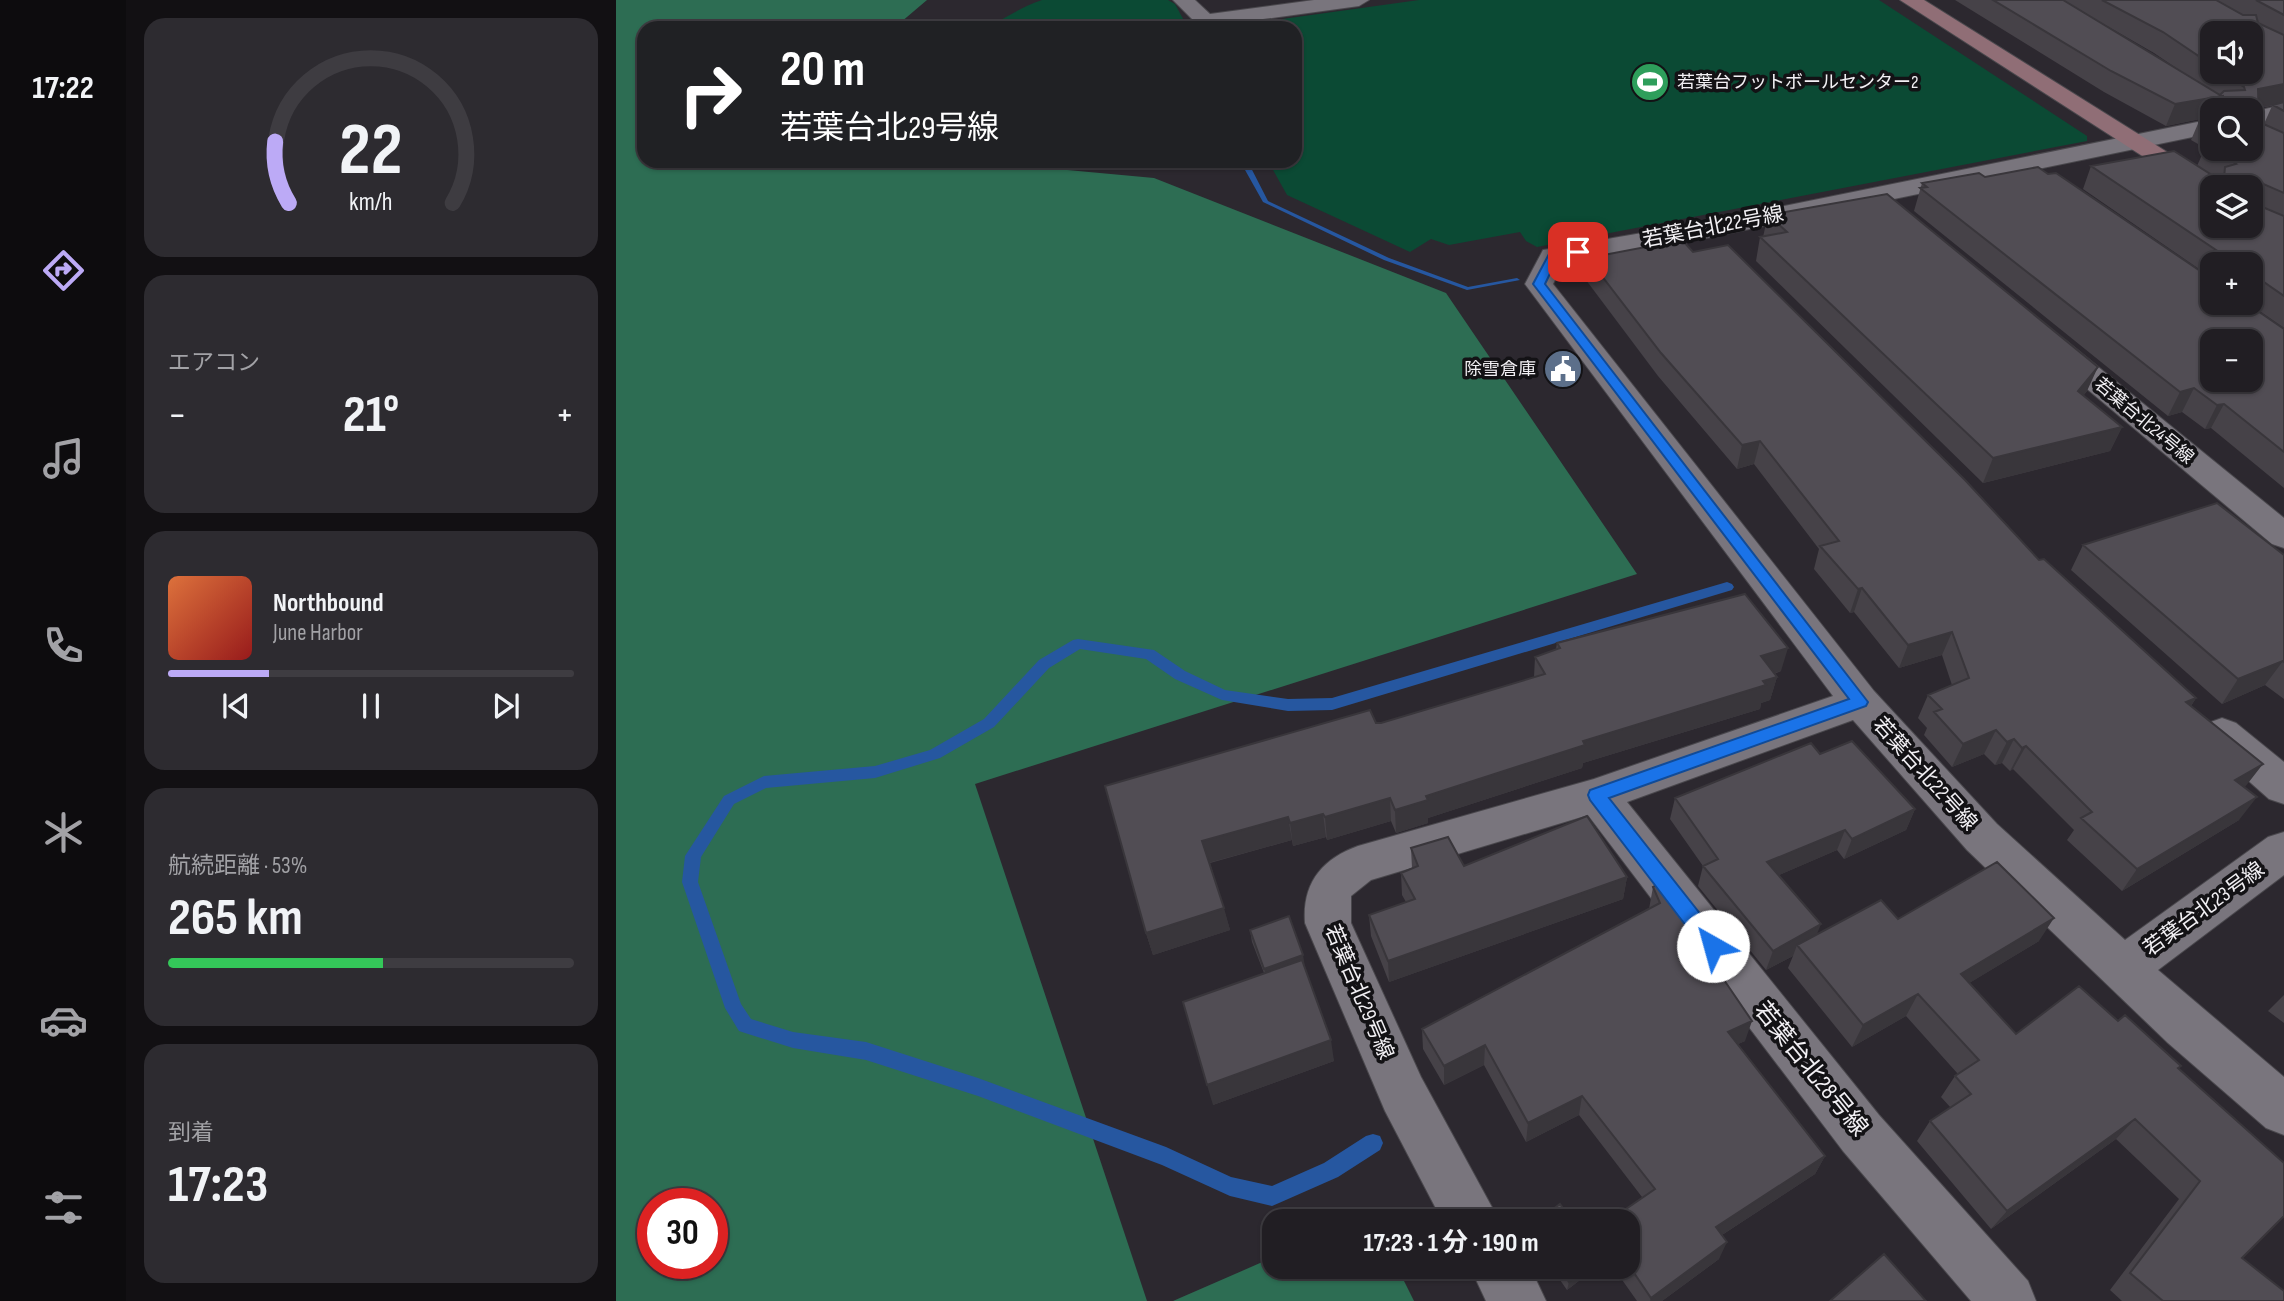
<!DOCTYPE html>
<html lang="ja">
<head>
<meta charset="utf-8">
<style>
	:root { --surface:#211e23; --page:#2d2b30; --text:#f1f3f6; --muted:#a2a2a6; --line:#3e3c41; --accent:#bcaaf6 }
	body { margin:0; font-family:"Sofia Sans Condensed","Noto Sans JP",sans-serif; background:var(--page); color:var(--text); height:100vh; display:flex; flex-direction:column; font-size:26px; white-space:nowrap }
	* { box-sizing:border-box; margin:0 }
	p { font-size:23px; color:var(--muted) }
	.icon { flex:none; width:38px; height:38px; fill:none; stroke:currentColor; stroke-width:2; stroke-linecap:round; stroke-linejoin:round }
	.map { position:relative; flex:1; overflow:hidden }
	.sheet { display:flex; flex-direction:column; gap:18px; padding:18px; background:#121013; width:490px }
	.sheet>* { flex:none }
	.banner { position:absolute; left:21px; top:21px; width:665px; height:147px; border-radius:21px; box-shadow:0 2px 5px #0004,0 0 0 2px var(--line); background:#202124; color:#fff; overflow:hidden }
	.fabs { position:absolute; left:1584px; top:21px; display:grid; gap:14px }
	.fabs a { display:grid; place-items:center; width:63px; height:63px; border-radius:14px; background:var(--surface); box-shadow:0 2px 5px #0004,0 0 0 2px var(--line); font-size:35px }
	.speed { position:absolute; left:21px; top:1188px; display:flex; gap:14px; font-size:35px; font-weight:700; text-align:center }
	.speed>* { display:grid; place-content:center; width:91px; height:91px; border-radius:50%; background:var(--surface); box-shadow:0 2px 5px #0004,0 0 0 2px var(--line); line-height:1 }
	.speed .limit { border:10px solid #d22; background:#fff; color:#111 }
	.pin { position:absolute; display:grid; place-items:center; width:60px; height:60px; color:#fff; margin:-30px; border-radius:14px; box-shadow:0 4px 10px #0006 }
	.me { position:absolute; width:77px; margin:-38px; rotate:322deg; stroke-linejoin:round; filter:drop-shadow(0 0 5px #0008) }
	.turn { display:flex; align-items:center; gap:24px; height:147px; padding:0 28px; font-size:32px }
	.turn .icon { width:91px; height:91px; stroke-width:2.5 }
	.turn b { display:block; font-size:49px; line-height:60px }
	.big { font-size:52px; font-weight:700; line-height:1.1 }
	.sheet .card { flex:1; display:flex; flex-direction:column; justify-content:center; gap:10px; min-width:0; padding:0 24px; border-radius:21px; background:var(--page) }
	.sheet .dial { align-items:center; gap:0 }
	.dial svg { height:182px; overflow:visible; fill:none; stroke:var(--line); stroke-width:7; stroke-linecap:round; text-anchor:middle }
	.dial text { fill:var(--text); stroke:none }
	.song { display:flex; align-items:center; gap:21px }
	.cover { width:84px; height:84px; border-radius:10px; background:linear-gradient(135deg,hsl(20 70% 55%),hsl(0 70% 35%)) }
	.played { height:7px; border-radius:4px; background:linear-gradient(90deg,var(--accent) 25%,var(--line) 25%) }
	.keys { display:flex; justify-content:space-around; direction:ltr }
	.heat { display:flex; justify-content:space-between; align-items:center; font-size:38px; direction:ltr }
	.charge { height:10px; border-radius:5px; background:linear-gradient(90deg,#34c759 53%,var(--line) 0) }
	.trip { position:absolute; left:646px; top:1209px; width:378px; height:70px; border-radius:21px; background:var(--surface); box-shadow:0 2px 5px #0004,0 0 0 2px var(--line); font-weight:700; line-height:70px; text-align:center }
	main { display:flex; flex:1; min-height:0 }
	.menu { display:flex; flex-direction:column; width:126px; justify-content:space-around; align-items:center; background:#0d0c0e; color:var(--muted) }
	.menu .icon { width:49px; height:49px }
	.menu .selected { color:var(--accent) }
	.menu b { font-size:32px; color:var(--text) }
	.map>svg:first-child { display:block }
</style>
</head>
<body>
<main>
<nav class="menu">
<b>17:22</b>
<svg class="icon selected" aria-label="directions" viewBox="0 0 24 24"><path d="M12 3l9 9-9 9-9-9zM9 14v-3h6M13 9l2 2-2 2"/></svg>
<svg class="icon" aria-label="music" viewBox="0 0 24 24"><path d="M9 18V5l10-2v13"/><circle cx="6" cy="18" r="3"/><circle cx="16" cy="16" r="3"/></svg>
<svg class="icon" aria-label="phone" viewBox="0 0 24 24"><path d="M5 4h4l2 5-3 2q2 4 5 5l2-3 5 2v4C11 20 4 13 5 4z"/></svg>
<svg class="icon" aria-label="climate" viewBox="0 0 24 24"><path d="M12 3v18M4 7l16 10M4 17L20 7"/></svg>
<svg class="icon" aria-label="car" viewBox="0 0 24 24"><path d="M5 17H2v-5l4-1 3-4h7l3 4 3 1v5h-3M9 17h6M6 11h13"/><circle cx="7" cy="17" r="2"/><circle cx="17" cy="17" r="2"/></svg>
<svg class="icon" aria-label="filters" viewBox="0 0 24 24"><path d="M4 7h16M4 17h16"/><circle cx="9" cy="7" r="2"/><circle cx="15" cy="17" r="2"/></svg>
</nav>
<section class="sheet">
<div class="card dial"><svg viewBox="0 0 100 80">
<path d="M14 69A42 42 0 1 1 86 69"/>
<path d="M14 69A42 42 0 0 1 8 42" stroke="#bcaaf6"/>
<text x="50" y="56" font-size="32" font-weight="700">22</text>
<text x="50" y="72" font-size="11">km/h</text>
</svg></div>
<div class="card"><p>エアコン</p>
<div class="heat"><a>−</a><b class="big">21°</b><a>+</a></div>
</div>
<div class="card">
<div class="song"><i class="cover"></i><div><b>Northbound</b><p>June Harbor</p></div></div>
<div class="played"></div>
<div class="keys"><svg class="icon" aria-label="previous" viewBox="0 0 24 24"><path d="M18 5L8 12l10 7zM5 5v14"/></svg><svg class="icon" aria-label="pause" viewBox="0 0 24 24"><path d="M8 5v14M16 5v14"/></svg><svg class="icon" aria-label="next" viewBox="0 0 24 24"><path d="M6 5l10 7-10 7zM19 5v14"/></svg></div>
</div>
<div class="card"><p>航続距離 · 53%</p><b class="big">265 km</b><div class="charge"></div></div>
<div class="card"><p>到着</p><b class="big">17:23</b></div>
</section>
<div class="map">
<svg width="1668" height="1301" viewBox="0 0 1668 1301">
	<rect width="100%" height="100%" fill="#2c282f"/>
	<!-- green -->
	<path fill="#0b4a34" d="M426,0H552L559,4L572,28H364C387,22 403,7 426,0Z
		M803,0H1263L1471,136V141L921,247L910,241L904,232L833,245L815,239L794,252L671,195L652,161H679V28H602Z"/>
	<!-- forest -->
	<path fill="#2d6d53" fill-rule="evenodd" d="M0,0H311L278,28H28V161H395L396,165L538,178L830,293L1021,574L359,784L531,1301H0ZM37,1204H96V1264H37Z
		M658,1257V1267H781L798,1301H557Z"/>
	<!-- water -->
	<path fill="#2657a0" d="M624,161L632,162L652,201L773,258L852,287L901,278L904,280L851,290L768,260L647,202Z"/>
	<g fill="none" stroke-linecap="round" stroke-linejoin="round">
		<!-- stream -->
		<path fill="#2657a0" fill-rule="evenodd" d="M1111,582L1116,584L1118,587L1116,590L716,710L672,711L606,700L559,679L530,659L464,649L433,668L378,727L324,758L259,778L150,788L118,804L85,857L82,882L125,1004L135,1019L177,1032L250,1042L362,1078L550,1147L615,1177L656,1186L708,1163L750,1136L757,1134L764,1136L767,1143L764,1150L722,1177L663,1203L656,1206L614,1196L546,1165L362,1096L250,1060L177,1048L129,1033L123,1031L109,1008L66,882L69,856L108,796L148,776L259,766L314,750L368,719L423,660L457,640L462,639L538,650L569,671L609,690L672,699L716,698Z"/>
		<defs>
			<path id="street" d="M557,0H579L594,14L698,0H753L743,6L589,27L582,25Z
				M1668,105V119L1634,126V112Z
				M1596,119V133L1090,238L948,262L937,284L1258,691L1381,824L1509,940L1652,837L1668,832V875L1542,970L1668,1077V1135L1650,1128L1552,1043L1351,850L1237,720L1011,802L1263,1115L1412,1281L1420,1301H1355L1227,1151L972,815L755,880L735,896V923L805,1077L884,1222H827L769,1111L689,923C686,883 706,859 742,846L978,779L1217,696L909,284L927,250L1090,222Z
				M1438,337L1449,340L1668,518V548L1656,544L1427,352L1423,346L1427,340Z
				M1606,718L1620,723L1668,762V804L1653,799L1592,745L1586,734L1592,723Z
				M854,1267H914L930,1301H870Z"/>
			<path id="secondary" d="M1284,0H1308L1607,187H1596V198L1587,195Z"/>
		</defs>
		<!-- street casing -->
		<use href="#street" stroke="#49474c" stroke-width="2"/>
		<!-- secondary casing -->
		<use href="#secondary" stroke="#49474c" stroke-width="2"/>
		<!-- street -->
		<use href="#street" fill="#79757d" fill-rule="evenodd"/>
		<!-- secondary -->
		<use href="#secondary" fill="#906e76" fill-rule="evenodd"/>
	</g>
	<!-- wall -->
	<path fill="#464248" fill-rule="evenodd" d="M1339,0H1668V328L1632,303H1634V264H1596V278L1467,189L1475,166H1581L1589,148L1575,140L1584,119L1550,126L1488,92ZM1484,22L1538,53L1569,74ZM1596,33L1634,72H1596ZM1656,106L1648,124L1643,122L1642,108ZM1596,110H1634V149H1596Z
		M1369,177L1668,329V488L1595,428L1589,429L1566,412L1552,416L1298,211L1306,183Z
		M1152,215L1471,391L1467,396L1506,427L1494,451L1367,483L1140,261L1144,237H1147Z
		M1077,252L1423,560L1580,698L1575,706L1629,788L1623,820L1506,891L1451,840L1458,830L1397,769L1394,771L1386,763L1379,765L1368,754L1336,767L1308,735L1311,728L1302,718L1312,695L1336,685L1326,655L1283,668L1238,612L1234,613L1198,569L1203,549L1138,464L1121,469L1042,376L970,280L972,258Z
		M1467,545L1668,555V699L1649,685L1606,704L1455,570Z
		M941,643L1165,671L1158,674L1161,677L1154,700L1145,703L1144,709L967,763L966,768L812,818V823L780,833L775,821L711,840L710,837L677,846L676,840L594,863L614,930L537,955L530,933L489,786L760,723H765L918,677L919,657L940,649Z
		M1204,754L1299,809L1290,830L1228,859L1221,850L1163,875L1202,934L1282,919L1423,941L1353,983L1400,1034L1502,1021L1562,1068L1626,1258L1668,1301H1506L1494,1290L1563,1199L1500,1139L1375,1229L1301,1141L1314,1121L1335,1108L1325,1097L1339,1076L1342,1074L1290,1016L1236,1047L1172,968L1177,956L1150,970L1082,886L1087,866L1054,819L1059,798Z
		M795,848L848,866L1011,877L1007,899L773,982L755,936L753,915L790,902L786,895L785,873L796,868Z
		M1037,887L1112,974L1109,982L1129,1041L1122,1044L1209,1156L1199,1174L1106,1235L1103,1259L1046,1301H1021L997,1267H1012V1222L1026,1197L963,1115L910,1142L868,1065L828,1085L807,1049L806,1029L1033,909Z
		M634,930L689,967L718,1061L597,1105L648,973L636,942Z
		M1668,995V1023L1652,1011Z
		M935,1267H981L951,1290Z"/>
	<!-- shaded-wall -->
	<path fill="#39363b" d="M1668,84V103L1632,110L1642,89Z
		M1607,96L1601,110H1596V117L1585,118L1584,119L1550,126L1559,104Z
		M1482,367L1471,391L1451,416L1462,391Z
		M1578,388L1566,412L1552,416L1564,392Z
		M1608,404L1595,428L1589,429L1601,405Z
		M1506,427L1494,451L1367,483L1377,458Z
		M1144,441L1138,464L1121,469L1126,445Z
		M1246,588L1238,612L1234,613L1242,589Z
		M1336,632L1326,655L1283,668L1292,645Z
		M1172,648L1165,671L1139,680L1145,656Z
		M1667,661L1649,685L1606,704L1622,679Z
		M1161,677L1154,700L1145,703L1144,709L967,763L966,768L812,818V823L780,833L779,810L810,796L967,741Z
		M1580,698L1565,721L1570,702Z
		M1380,730L1368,754L1336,767L1347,744Z
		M1398,739L1386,763L1379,765L1391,742Z
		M1410,746L1397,769L1394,771L1406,748Z
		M1647,764L1629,787L1619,780Z
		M1641,797L1623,820L1506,891L1521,869Z
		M774,798L775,821L711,840L709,817Z
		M1299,809L1290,830L1228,859L1236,839Z
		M707,814L710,837L677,846L674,823Z
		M672,817L676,840L592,863L586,841Z
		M1229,830L1221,850L1145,883L1151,862Z
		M1011,877L1007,899L773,982L772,961Z
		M608,908L614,930L537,955L530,933Z
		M1438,918L1423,941L1332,996L1345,974Z
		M1205,924L1197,944L1181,945L1177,956L1150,970L1157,951Z
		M687,955L689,967L651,980L648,969Z
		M1302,994L1290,1016L1236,1047L1247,1025Z
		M1136,1021L1129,1041L1105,1052L1112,1032Z
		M715,1040L718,1061L597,1105L591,1085Z
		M869,1045L868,1065L828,1085V1066Z
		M966,1096L963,1115L910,1142L912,1123Z
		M1519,1119L1500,1139L1375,1229L1391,1211Z
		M1209,1156L1199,1174L1092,1244L1100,1227Z
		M1111,1242L1103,1259L1046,1301H1034L1035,1298Z
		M972,1267H981L951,1290L953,1282Z"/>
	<!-- building -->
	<path fill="#514d54" stroke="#39363b" stroke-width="2" fill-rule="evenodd" d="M1377,0H1447L1604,95L1608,91L1629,90L1628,87L1606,72H1634V33H1596V65L1547,32L1486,0H1600L1627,15H1640L1642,23L1668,35V84L1642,89L1643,122L1668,133V193L1643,182L1644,206L1668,216V296L1642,278L1634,277V264H1609V256L1475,166L1558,151L1596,175L1608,178L1609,167L1620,164L1590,145L1596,144V149H1634V110H1608L1607,96L1559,104L1495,71ZM1596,187H1634V226H1596Z
		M1640,0H1668V15Z
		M1668,102V111L1657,105Z
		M1596,116V125L1585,118Z
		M1422,167L1432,174L1440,173L1596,279V303H1630L1668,329V452L1608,404L1601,405L1578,388L1564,392L1304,188L1311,187L1306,183L1363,173L1369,177ZM1596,341H1634V380H1596Z
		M1271,194L1482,367L1462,391L1506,427L1377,458L1144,237L1171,232L1152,215Z
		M1066,240L1077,252L1112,245L1349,480L1423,560L1428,559L1580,698L1570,702L1647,764L1619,780L1641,797L1521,869L1465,818L1476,812L1410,746L1406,748L1398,739L1391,742L1380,730L1347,744L1318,712L1326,709L1312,695L1353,678L1336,632L1292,645L1246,588L1242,589L1204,546L1223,541L1144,441L1126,445L1045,353L972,258Z
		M1601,503L1668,555V662L1667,661L1622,679L1467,545Z
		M1129,594L1172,648L1145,656L1161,677L1147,681L1150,685L967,741L969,745L810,796L812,800L779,810L774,798L709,817L707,814L674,823L672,817L586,841L608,908L530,933L489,786L754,710L760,723H765L929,674L919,657L944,648L941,643Z
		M1236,741L1299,809L1236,839L1229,830L1151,862L1205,924L1157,951L1087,866L1102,859L1059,798L1195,743L1204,754Z
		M971,816L1011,877L772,961L753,915L799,899L785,873L802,866L795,848L832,837L848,866Z
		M1381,862L1438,918L1345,974L1400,1034L1463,986L1502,1021L1509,1015L1565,1066L1562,1068L1668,1163V1216L1626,1258L1668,1291V1301H1547L1514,1273L1584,1181L1519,1119L1391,1211L1314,1121L1355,1094L1339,1076L1363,1060L1302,994L1247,1025L1181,945L1265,900L1282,919Z
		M1043,884L1112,974L1106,977L1136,1021L1112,1032L1209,1156L1100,1227L1111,1242L1035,1298L1012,1264V1222H991L1039,1189L966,1096L912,1123L869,1045L828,1066L806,1029L1044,903L1037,887Z
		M673,916L687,955L648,969L634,930Z
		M686,960L715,1040L591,1085L567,1002Z
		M944,1204L957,1222H920Z
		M1268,1254L1310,1301H1214Z
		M943,1267H972L953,1282Z"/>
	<!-- route -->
	<path fill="#1a73e8" stroke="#114b97" stroke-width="2" d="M962,248L968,252L966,254L941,259L929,284L1252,702L1250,706L993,798L1104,939L1107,946L1104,952L1097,954L1090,952L974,800L972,795L974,790L1233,699L917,284L933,254Z"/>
	<!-- icons -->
	<defs>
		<symbol id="stadium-disc" viewBox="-11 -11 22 22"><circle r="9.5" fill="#2e9e5b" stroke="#131215"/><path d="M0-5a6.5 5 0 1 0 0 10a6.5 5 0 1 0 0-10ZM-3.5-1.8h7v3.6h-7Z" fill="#fff"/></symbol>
		<symbol id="civic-disc" viewBox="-11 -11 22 22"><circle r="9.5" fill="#5c6f8a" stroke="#131215"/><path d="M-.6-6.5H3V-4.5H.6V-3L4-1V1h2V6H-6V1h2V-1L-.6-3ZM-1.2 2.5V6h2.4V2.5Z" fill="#fff"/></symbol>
	</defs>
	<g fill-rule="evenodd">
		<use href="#stadium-disc" x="1012" y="60" width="44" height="44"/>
		<use href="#civic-disc" x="925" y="347" width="44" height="44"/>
	</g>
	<g text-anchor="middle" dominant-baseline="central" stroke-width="7" stroke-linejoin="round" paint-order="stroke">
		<!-- far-poi labels -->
		<g font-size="18" fill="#f2f0f4" stroke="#131215" text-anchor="start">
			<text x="1061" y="82">若葉台フットボールセンター2</text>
			<text x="920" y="369" text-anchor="end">除雪倉庫</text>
		</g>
		<!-- far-street labels -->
		<g font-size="18" fill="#f2f0f4" stroke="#131215">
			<text transform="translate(1528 421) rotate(40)">若葉台北24号線</text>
		</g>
		<!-- street labels -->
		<g font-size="21" fill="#f2f0f4" stroke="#131215">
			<text transform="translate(1097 227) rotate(-11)">若葉台北22号線</text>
			<text transform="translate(1309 774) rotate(48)">若葉台北22号線</text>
			<text transform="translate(1588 909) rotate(-36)">若葉台北23号線</text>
			<text transform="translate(743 992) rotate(67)">若葉台北29号線</text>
		</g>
		<!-- near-street labels -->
		<g font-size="24" fill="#f2f0f4" stroke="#131215">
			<text transform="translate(1195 1069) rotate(51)">若葉台北28号線</text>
		</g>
	</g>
</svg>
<div class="fabs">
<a><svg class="icon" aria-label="sound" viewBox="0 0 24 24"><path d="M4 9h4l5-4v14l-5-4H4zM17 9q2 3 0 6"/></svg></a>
<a><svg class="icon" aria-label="search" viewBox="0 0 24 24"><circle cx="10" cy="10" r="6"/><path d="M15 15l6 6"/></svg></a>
<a><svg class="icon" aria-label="layers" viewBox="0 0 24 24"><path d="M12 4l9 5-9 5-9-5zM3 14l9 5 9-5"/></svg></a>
<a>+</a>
<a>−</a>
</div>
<div class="speed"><div class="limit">30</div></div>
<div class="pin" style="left:962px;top:252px;background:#d93025"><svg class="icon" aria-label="arrive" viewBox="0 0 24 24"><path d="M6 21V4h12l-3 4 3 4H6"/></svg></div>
<svg class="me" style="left:1097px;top:946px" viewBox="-20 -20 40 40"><circle r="19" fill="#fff"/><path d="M0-13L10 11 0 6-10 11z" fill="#1a73e8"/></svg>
<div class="trip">17:23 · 1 分 · 190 m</div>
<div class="banner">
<div class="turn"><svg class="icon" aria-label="right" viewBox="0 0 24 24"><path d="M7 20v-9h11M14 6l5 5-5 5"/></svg><div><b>20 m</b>若葉台北29号線</div></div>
</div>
</div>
</main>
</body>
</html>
